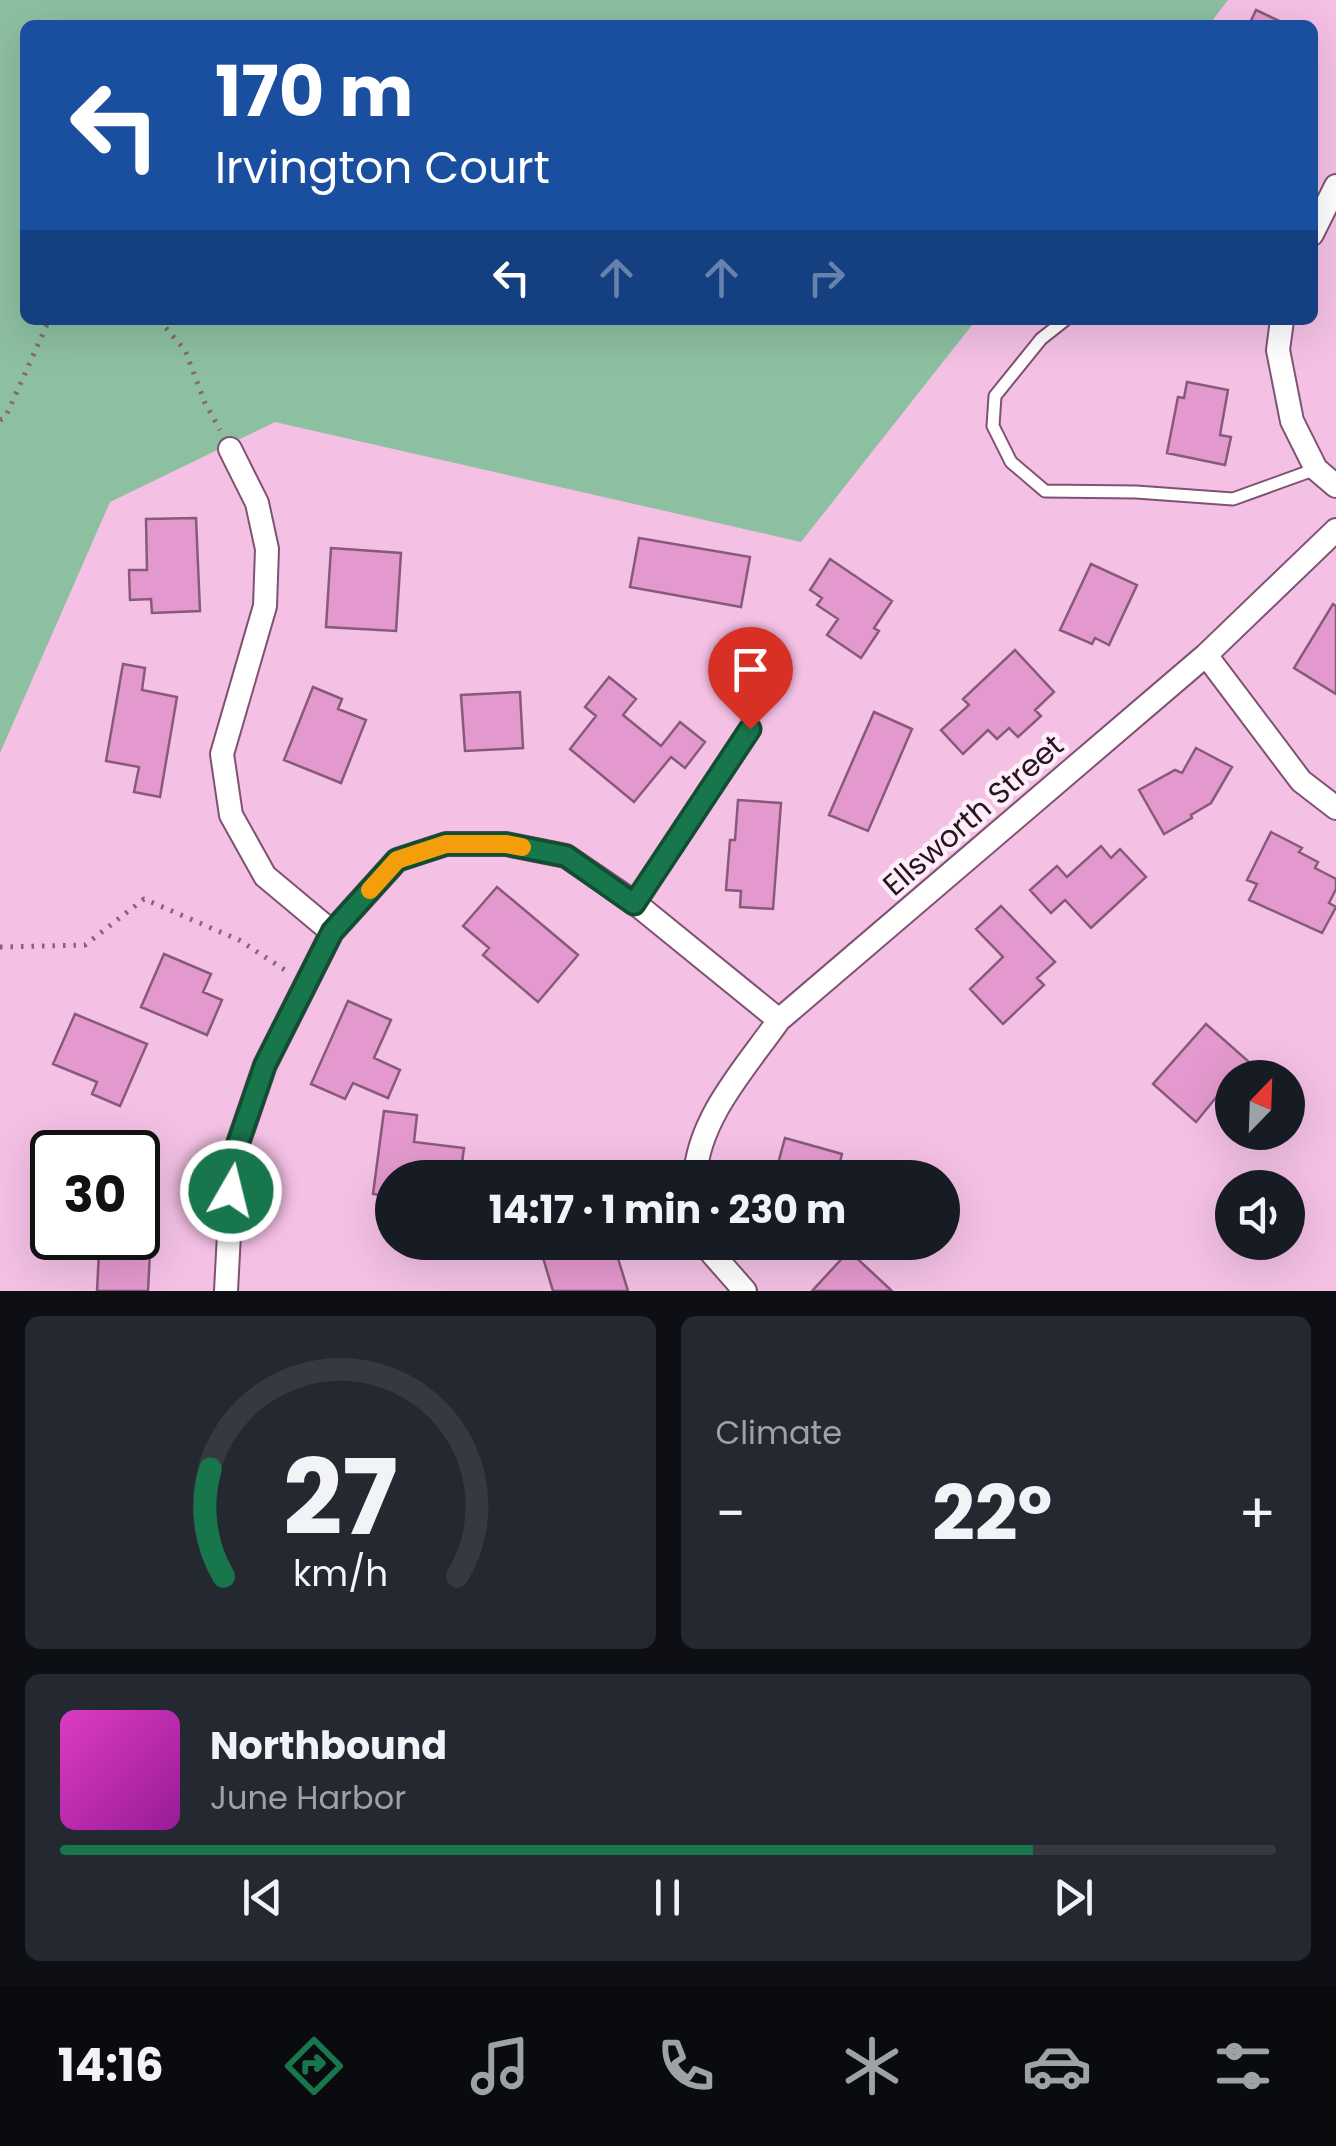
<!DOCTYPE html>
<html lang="en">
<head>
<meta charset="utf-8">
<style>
	:root { --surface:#171b24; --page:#242831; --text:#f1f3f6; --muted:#9ea1a6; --line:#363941; --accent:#18764c }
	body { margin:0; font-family:Poppins,sans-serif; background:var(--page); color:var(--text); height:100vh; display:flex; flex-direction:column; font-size:38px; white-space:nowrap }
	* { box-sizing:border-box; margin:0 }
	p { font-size:32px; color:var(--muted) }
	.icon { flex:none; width:55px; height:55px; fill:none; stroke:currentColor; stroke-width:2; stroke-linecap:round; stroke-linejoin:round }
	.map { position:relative; height:1291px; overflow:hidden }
	.sheet { display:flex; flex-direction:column; gap:25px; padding:25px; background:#0d0f14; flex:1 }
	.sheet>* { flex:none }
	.hud { position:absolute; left:20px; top:20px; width:1298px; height:305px; border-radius:15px; box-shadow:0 10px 40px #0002; background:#1a4fa0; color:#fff; overflow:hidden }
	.needle { width:65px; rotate:23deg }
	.fabs { position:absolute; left:1215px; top:1060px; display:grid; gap:20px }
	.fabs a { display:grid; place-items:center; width:90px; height:90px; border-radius:50%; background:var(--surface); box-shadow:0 10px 40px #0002; font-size:50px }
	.speed { position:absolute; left:30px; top:1130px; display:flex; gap:20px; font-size:50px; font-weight:700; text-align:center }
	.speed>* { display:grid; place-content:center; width:130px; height:130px; border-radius:50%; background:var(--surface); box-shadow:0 10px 40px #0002; line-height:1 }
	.speed .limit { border:5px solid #111; border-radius:15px; background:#fff; color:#111 }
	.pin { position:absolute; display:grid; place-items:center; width:85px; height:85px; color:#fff; margin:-102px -42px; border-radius:50% 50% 50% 0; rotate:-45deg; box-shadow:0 0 10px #0007 }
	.pin .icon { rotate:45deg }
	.me { position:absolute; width:110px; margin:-55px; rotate:8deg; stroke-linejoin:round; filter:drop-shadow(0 0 8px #0008) }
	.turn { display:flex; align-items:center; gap:35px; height:210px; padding:0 30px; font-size:45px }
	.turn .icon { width:130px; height:130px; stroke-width:2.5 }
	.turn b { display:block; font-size:70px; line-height:85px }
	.lanes { display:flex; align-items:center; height:95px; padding:0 30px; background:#0003; justify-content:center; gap:50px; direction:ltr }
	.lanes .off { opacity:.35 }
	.big { font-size:75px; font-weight:700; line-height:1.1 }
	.sheet .tile { flex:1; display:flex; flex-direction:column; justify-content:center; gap:15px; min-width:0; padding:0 35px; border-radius:15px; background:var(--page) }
	.sheet .dial { align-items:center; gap:0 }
	.dial svg { height:260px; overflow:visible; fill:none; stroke:var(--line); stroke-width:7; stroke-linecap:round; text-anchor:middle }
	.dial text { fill:var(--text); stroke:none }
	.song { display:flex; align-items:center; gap:30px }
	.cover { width:120px; height:120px; border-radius:15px; background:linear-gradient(135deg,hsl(310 70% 55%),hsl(300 70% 35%)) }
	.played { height:10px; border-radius:5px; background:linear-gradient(90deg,var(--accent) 80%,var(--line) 80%) }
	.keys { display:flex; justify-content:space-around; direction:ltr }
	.heat { display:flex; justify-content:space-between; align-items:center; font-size:55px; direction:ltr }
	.sheet .tiles { flex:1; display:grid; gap:25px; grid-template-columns:1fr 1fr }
	.tile:last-child { grid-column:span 2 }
	.trip { position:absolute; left:375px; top:1160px; width:585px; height:100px; border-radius:50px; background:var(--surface); box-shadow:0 10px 40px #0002; font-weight:700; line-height:100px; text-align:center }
	.menu { display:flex; height:160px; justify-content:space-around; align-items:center; background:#090b0e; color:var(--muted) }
	.menu .icon { width:70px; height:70px }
	.menu .current { color:var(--accent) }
	.menu b { font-size:45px; color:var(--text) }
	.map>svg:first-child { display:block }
</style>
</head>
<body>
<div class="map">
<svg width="1336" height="1291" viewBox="0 0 1336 1291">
	<rect width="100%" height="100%" fill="#f4c0e4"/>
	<!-- green -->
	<path fill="#8dbfa1" d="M0,0H1228L1209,25H25V320H976L801,542L275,422L110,502L0,753Z"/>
	<!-- building -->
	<path fill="#e499ce" stroke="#885a7a" stroke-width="2.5" d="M1256,10L1288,25H1249Z
		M1187,382L1228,390L1220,435L1231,437L1225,465L1167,453L1178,397L1184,398Z
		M196,518L200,611L152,613L151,599L130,600L129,570H147L146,519Z
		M639,538L750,557L741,607L630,587Z
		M331,548L401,553L396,631L326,627Z
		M830,559L892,601L874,628L879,631L861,658L827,635L838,619L817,605L822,598L810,590Z
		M1091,564L1137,585L1109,645L1095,638L1092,644L1060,630Z
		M1333,604L1336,606V694L1294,668Z
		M1015,650L1054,692L1035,710L1041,716L1018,737L1009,728L997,739L988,730L963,754L941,730L969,705L963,699Z
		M123,664L145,668L142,690L177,697L160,797L134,792L139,767L106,761Z
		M609,677L636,699L623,715L661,746L680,722L705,742L685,768L671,757L634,802L570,749L596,716L585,707Z
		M313,687L342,699L338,709L366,720L341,783L284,760Z
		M520,692L523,748L465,751L461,695Z
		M874,712L912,729L868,831L829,815Z
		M1196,748L1232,767L1211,803L1191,815L1192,818L1164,834L1139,790L1175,770L1182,773Z
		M738,800L781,803L773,909L740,907L741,891L726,890L730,840H735Z
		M1271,832L1302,848L1299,852L1318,862L1315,868L1336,879V889L1329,903L1336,907L1322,933L1249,900L1257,884L1247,880Z
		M1101,846L1111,858L1120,849L1146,877L1091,928L1065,900L1051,913L1030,890L1057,866L1067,877Z
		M497,887L578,955L538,1002L483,955L489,948L463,926Z
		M1001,906L1055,962L1037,978L1044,985L1003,1024L970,989L1003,957L976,929Z
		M164,954L211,974L203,992L222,1000L207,1035L141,1007Z
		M348,1001L391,1020L374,1058L400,1070L388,1098L353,1083L345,1099L311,1084Z
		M75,1014L147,1044L120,1106L92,1094L97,1082L53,1064Z
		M1206,1024L1249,1062L1232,1078L1196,1122L1153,1084Z
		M384,1111L417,1115L414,1142L464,1148L460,1178H392V1197L373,1194Z
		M785,1138L842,1154L836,1178H774Z
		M138,1192L153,1193L148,1291H97L99,1252H95L96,1238H138Z
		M568,1242H613L628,1291H553L541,1251Z
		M773,1242H818L815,1254Z
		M849,1251L892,1291H812Z"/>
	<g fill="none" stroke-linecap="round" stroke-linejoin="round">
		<defs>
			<path id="service" d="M1065,320L1041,339L995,396L993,426L1011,462L1045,491L1136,492L1233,499L1316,469
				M635,903L751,729"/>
			<path id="minor" d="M1312,234L1336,186
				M1282,320L1278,350L1292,421L1316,469L1336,486
				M230,449L257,503L267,549L265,606L222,754L231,815L265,876L332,932
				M1206,655L1301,781L1336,808
				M695,1178C698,1118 746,1067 779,1020L1206,655L1336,530
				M707,1242L709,1250L745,1291
				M226,1291L233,1158L265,1065L332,932L397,860L446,844H506L566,856L635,903L779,1020"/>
		</defs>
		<!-- service casing -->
		<use href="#service" stroke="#7f5272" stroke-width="15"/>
		<!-- minor casing -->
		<use href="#minor" stroke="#7f5272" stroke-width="26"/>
		<!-- path -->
		<path stroke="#86637b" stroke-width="5" stroke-dasharray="2.5 8" stroke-linecap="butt" d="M159,320L185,350L205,403L220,430
			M0,420L5,418L49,320
			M0,947L85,945L144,899L239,940L288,972"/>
		<!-- service -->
		<use href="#service" stroke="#fff" stroke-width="11"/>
		<!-- minor -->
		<use href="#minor" stroke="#fff" stroke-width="22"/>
	</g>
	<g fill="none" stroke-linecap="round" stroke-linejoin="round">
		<defs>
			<path id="route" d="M231,1191L233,1158L265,1065L332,932L397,860L446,844H506L566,856L634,904L750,729"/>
		</defs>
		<!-- route casing -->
		<use href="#route" stroke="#104d31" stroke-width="25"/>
		<!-- route -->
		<use href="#route" stroke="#18764c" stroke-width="18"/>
		<!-- slow -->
		<path stroke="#f59e0b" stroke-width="18" d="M370,890L397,860L446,844H506L522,847"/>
	</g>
	<g text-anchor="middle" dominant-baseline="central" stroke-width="9" stroke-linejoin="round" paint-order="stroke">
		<!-- street labels -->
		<g font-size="30" fill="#271421" stroke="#feeef9">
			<text transform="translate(973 815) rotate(-41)">Ellsworth Street</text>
		</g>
	</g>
</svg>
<div class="fabs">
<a><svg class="needle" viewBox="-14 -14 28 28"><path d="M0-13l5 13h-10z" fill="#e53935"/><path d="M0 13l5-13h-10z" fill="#9ea1a6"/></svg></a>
<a><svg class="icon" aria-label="sound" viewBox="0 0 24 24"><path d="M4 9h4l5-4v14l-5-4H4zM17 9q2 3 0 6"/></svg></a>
</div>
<div class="speed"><div class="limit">30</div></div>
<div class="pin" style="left:750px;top:729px;background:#d93025"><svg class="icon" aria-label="arrive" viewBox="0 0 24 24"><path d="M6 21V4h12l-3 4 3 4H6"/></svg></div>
<svg class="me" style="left:231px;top:1191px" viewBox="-20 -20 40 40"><circle r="17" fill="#18764c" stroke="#fff" stroke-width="3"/><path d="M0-11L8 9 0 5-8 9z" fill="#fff"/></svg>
<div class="trip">14:17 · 1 min · 230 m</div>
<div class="hud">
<div class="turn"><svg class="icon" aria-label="left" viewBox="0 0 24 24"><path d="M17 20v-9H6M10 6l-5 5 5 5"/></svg><div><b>170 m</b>Irvington Court</div></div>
<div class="lanes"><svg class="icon" aria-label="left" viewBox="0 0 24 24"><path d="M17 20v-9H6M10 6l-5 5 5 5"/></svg><svg class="icon off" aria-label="ahead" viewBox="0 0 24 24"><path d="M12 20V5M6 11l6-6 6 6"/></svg><svg class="icon off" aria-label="ahead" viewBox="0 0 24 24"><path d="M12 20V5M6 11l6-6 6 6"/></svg><svg class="icon off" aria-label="right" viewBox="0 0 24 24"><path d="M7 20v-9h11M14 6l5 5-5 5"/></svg></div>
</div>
</div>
<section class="sheet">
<div class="tiles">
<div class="tile dial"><svg viewBox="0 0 100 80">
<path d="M14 69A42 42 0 1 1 86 69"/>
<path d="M14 69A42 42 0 0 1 10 36" stroke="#18764c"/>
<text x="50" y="56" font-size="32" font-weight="700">27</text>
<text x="50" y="72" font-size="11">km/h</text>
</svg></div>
<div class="tile"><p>Climate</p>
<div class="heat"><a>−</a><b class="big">22°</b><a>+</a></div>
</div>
<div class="tile">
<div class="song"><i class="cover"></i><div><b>Northbound</b><p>June Harbor</p></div></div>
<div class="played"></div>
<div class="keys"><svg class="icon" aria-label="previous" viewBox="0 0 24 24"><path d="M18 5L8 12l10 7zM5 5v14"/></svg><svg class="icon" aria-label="pause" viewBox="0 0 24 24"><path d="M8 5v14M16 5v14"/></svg><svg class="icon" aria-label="next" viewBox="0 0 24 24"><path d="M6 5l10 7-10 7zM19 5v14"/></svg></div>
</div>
</div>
</section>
<nav class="menu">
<b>14:16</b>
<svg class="icon current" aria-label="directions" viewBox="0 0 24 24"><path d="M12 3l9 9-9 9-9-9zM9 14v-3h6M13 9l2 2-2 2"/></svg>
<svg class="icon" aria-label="music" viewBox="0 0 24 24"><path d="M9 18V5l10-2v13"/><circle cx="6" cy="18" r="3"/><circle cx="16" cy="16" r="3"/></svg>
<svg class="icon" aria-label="phone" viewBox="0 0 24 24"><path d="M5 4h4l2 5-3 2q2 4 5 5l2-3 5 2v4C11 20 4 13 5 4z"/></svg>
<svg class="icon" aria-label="climate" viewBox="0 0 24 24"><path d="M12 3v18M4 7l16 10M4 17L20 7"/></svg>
<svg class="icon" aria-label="car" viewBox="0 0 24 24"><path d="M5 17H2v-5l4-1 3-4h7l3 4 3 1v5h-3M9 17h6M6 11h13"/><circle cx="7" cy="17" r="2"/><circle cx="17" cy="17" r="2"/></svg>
<svg class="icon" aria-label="filters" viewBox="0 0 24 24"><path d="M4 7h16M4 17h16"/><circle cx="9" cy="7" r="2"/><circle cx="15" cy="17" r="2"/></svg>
</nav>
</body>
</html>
